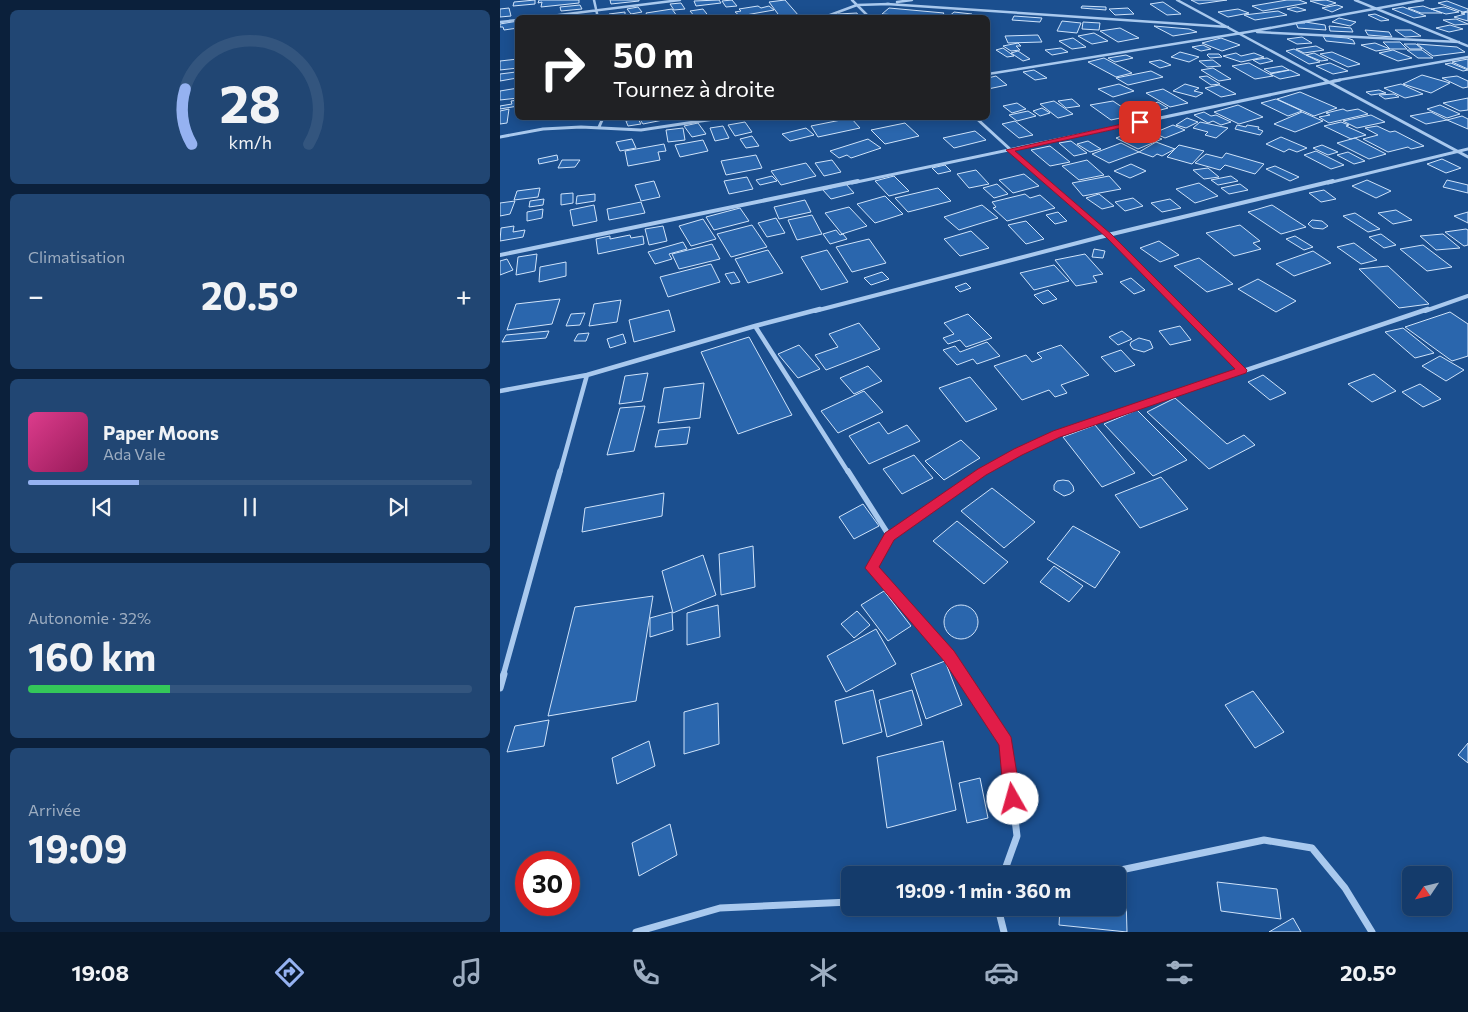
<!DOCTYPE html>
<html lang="fr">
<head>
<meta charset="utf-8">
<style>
	:root { --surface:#143b6b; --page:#214673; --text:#f1f3f6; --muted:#9dadc1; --line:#33557e; --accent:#95b2f1 }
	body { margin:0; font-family:Commissioner,sans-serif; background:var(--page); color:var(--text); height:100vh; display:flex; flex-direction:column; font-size:19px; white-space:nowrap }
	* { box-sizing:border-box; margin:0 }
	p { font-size:16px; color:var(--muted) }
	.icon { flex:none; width:28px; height:28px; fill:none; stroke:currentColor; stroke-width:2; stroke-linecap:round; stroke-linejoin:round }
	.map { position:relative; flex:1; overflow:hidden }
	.side { display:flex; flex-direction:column; gap:10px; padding:10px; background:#0b203b; width:500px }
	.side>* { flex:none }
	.hud { position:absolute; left:15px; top:15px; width:475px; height:105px; border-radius:8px; box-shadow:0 2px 12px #0003,0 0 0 1px var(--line); background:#202124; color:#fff; overflow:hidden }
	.needle { width:32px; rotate:235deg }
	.fabs { position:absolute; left:902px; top:866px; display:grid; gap:10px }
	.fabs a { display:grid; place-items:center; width:50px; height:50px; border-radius:8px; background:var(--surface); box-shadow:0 2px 12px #0003,0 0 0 1px var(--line); font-size:25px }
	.speed { position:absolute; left:15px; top:851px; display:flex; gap:10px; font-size:25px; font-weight:700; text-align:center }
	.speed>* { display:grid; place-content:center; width:65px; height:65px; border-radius:50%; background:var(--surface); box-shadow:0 2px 12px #0003,0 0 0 1px var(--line); line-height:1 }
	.speed .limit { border:8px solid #d22; background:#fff; color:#111 }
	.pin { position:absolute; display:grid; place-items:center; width:42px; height:42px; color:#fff; margin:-21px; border-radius:10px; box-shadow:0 2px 8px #0006 }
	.me { position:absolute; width:55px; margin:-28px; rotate:353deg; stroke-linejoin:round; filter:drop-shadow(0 0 4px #0008) }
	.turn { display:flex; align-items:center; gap:18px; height:105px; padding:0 15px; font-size:22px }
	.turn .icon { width:65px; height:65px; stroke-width:2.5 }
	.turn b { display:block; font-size:35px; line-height:42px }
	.big { font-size:38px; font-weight:700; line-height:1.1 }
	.side .card { flex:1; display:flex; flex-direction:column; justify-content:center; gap:8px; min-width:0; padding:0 18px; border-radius:8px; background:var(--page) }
	.side .dial { align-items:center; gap:0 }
	.dial svg { height:130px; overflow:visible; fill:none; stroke:var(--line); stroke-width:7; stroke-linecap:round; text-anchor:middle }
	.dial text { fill:var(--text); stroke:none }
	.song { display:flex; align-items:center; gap:15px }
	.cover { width:60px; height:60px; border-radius:8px; background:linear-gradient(135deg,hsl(330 70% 55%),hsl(330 70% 35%)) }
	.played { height:5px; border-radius:2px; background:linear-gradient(90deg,var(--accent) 25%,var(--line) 25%) }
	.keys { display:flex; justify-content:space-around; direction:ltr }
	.heat { display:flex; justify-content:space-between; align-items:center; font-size:28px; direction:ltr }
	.charge { height:8px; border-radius:4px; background:linear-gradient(90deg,#34c759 32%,var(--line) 0) }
	.trip { position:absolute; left:341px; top:866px; width:285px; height:50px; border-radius:8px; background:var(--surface); box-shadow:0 2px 12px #0003,0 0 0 1px var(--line); font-weight:700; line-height:50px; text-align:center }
	.menu { display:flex; height:80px; justify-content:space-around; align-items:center; background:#08182b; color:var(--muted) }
	.menu .icon { width:35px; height:35px }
	.menu .active { color:var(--accent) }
	.menu b { font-size:22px; color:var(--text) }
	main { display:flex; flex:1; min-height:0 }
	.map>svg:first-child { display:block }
</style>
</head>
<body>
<main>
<section class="side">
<div class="card dial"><svg viewBox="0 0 100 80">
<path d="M14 69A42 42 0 1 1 86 69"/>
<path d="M14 69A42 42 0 0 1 10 35" stroke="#95b2f1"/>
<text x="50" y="56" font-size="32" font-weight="700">28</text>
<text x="50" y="72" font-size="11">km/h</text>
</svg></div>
<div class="card"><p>Climatisation</p>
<div class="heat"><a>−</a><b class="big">20.5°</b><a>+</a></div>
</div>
<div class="card">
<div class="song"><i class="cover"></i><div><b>Paper Moons</b><p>Ada Vale</p></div></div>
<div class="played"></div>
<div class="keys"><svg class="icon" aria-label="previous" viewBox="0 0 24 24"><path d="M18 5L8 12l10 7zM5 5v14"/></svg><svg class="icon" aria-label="pause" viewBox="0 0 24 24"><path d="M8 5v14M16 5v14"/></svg><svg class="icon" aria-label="next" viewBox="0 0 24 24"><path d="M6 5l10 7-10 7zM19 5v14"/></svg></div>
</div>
<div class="card"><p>Autonomie · 32%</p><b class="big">160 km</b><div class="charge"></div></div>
<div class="card"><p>Arrivée</p><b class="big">19:09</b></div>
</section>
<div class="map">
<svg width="968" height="932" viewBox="0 0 968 932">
	<rect width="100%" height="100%" fill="#1b4f8f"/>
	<!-- building -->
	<path fill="#2a66ad" stroke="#cfe3fa" d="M35,0V4L13,6L14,2Z
		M39,0H79V3L41,7L42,2L38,3Z
		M110,0H139V1L111,4Z
		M219,0L221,3L196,6L194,1Z
		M232,0L237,6L226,7L222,1Z
		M285,0L299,16L281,18L269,2Z
		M691,0H727L699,4Z
		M787,0H799L807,3L763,11L752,6Z
		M826,0L836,3L826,6L810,1Z
		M947,1L968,9V11L963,12L938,3Z
		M663,2L681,14L667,15L650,4Z
		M181,3L185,9L174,10L170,4Z
		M80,5L82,9L61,11L60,7Z
		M837,5L843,7L832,12L822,8Z
		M258,6L261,8L269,6L274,10L240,16L235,12L241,11L239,9Z
		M582,6L606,7V10L581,8Z
		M923,6L942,13H921L908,8Z
		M138,7L142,12L131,14L127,9Z
		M796,7L806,10L797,12L787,9Z
		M903,7L926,16L914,18L892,9Z
		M944,7L959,12L946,14L931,9Z
		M9,8L11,16L0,17V9Z
		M389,8L444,13L440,18L382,14Z
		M628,8L634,14L615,15L609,9Z
		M172,9L177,16L148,18L146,13Z
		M203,9L210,18H196L190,11Z
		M738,9L749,13L728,17L718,12Z
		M778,11L787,15L755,20L744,15Z
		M125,12V16L109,18V14Z
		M454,12L472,14L468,18H447Z
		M968,12V21L954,17L965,14L961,13Z
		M357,13L359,18H340L338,14Z
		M875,14L889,20L881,21L868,15Z
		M514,16L542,18L540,22L512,20Z
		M839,18L856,22L850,26L832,22Z
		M956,19L968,24L955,25L943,20Z
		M18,21V28L4,30L3,27H0V24Z
		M562,21L581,23L577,33L557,31Z
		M583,22L600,23L599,30L582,29Z
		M805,22L825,25L826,30L798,28L796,23H805Z
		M950,25L963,29L949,32L936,28Z
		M654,26L689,29L697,32L673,36Z
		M829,26L851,28L853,32L830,31Z
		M620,28L639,38L618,42L600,31Z
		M865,30L889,32L892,37L868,35Z
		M895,30H911L921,36L905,37Z
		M594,33L608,41L592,44L578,36Z
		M538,35L542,42L508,43L505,36Z
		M823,36L847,38L853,40L855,44L826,41Z
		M802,37L812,43L797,44L787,39Z
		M573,38L586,47L572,49L559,41Z
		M721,38L740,45L722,51L702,43Z
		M883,42H900L907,49H890Z
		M518,43L521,46H516L520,50L511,51L503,46Z
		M875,43L890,49L876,51L861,45Z
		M904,44H916L922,49H910Z
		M917,44L957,47L965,52L933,56Z
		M703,45L711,49L701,51L692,47Z
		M816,46L824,50L804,53L796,49Z
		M503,48L514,56L507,57L496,50Z
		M561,48L568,52L552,55L545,50Z
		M794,49L820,62L809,64L786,51Z
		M893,50L912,58L898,61L879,53Z
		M907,50H922L933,58H918Z
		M518,51L530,59L523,61L511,53Z
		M680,52L699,57L689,62L671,57Z
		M832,52L860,64L848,67L820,54Z
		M736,53L741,56L754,53L764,57L741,62L723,56Z
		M814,53L828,60L821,61L806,55Z
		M708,54H719L722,57L710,58L707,55Z
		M626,55L633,58L615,62L608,58Z
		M604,58L632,73L616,77L588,62Z
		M767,58L773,61L760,64L753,60Z
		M18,59V68L0,70V61Z
		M968,59V69L952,62Z
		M660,60L671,65L660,68L649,62Z
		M713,60L721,66L707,67L699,61Z
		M749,63L773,76L755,79L732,66Z
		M830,63L848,71L833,74L816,66Z
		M951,63L968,70L963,71L945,64Z
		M782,66L789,70L771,73L764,69Z
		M713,68L731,79L719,81L701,70Z
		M534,70L547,78L535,80L523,72Z
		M790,70L800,75L780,79L770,74Z
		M651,71L663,77L628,85L616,78Z
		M16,72L17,78L0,81V74Z
		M922,75L950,83L931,93L903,84Z
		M496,76L507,85L488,89V78Z
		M707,76L720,84L711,85L699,77Z
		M957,76L968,81V87L963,88L942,78Z
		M619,84L634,91L613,97L598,89Z
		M685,84L699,88L694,91L703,93L696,97L673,91Z
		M901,84L923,94L905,98L884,88Z
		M719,85L736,94L721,97L705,88Z
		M18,88V98L0,100V91Z
		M663,89L688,103L670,107L646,93Z
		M879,90L886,93L871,95L866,92Z
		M800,92L837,108L814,116L777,99Z
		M894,94L899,97L885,99L879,95Z
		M968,98V110L960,111L943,103Z
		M572,99L580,106L566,108L558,101Z
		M776,99L802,111L788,116L761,103Z
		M18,100V106L0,109V106L12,104L11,101Z
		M554,101L573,114L558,118L540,104Z
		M613,101L634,115L611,120L590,105Z
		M658,102L668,108L657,111L646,106Z
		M517,103L526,109L512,113L503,106Z
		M738,105L763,117L739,124L714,112Z
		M940,105L960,114L947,118L927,109Z
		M542,108L550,113L540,116L533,111Z
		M9,109L7,123L0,124V111Z
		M843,109L847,111L858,109L868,114L829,123L819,117L830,115L826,113Z
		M528,111L536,116L517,121L509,115Z
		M704,112L711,116L716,115L731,122L721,125L713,121L708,123L694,115Z
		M802,112L823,121L795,132L774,124Z
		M931,112L947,120L926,124L910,116Z
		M871,115L885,122L857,128L843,121Z
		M962,116L968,119V129L947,120Z
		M139,118H162L163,120L143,124Z
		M351,118L360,128L318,137L311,126Z
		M687,118L698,122L686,128L676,125Z
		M138,119L141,124L128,126L126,121Z
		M515,121L533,135L519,138L502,124Z
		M245,122L252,132L235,136L228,125Z
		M700,122L728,128L716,138L705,135L708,132L693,128Z
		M841,122L849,125L846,126L866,135L851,139L824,126Z
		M198,123L206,134L192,137L184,126Z
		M405,123L419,136L385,144L371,130Z
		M673,125L685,130L665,138L654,133Z
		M737,125L746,127L747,125L759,127L758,129L763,131L760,135L735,129Z
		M223,126L229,138L215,141L210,128Z
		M877,126L890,132L895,131L924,146L911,149L908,147L888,152L863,139L878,135L865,128Z
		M183,128L185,140L168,142L166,130Z
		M306,128L314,135L290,141L282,134Z
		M475,131L486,140L454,148L443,138Z
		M634,131L643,135L648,133L662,139L638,149L616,138Z
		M252,136L259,146L246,148L240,139Z
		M781,137L807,148L797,152L789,149L784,152L766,144Z
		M855,138L886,154L869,159L837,143Z
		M132,139L136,148L120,151L116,142Z
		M368,139L381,148L351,158L347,155L339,158L330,151Z
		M203,140L208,151L180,157L175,145Z
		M571,141L587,153L574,156L559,143Z
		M588,141L601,149L590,152L577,144Z
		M656,142L675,149L662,156L657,154L653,157L639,152Z
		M621,143L639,152L609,163L592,154Z
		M164,144L166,151L158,152L160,160L128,166L125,151Z
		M679,145L704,151L692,164L667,157Z
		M822,145L838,152L828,155L813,148Z
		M550,146L570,162L550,166L531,150Z
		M816,151L844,165L831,169L804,155Z
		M848,152L865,161L854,164L837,155Z
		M726,153L764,164L755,174L725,165L720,170L695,163L706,154L722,158Z
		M57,155L58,160L39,164L38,159Z
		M256,155L262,168L226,175L221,161Z
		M942,159L961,168L946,173L927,164Z
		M62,160H80L75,167L58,168Z
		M332,160L341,172L324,176L315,163Z
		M587,160L604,175L579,180L562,166Z
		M306,163L316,176L281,185L271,171Z
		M631,164L646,171L630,178L614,171Z
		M445,165L451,171L438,174L432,168Z
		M775,166L799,177L790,181L766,169Z
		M708,168L719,177L704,179L693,170Z
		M476,170L489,184L469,188L457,174Z
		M524,174L539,186L513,193L499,180Z
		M272,176L277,181L260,185L256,180Z
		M394,176L409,191L389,196L375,181Z
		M609,176L621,189L583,196L572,183Z
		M731,176L738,181L718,185L711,180Z
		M247,177L253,189L229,194L224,181Z
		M867,180L891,191L876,198L852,186Z
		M947,180L968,185V193L943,187Z
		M154,181L160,197L141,201L135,185Z
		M699,183L718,196L695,203L676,189Z
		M346,184L354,193L331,199L323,190Z
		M497,184L508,194L494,198L483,188Z
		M740,184L748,190L729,194L721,188Z
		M40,188L38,197L14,200L17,191Z
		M438,188L451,201L408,212L395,198Z
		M824,190L836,199L821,202L809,193Z
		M73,193V203L61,205V194Z
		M95,194V201L76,204L77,196Z
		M525,194L530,198L540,195L555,208L507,221L493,208L496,207L492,202Z
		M599,194L614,206L602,209L586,198Z
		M385,196L403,214L375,223L357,204Z
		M633,198L643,206L625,211L615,202Z
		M44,199L43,205L29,207L30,201Z
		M670,199L681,208L662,212L651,203Z
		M305,200L311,212L279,219L274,207Z
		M15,201L10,214L0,216V203Z
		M141,202L145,213L109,220L107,209Z
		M94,205L97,221L73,226L70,210Z
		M482,205L498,218L459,230L444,217Z
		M772,205L806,227L781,234L748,212Z
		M349,207L367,226L342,234L325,213Z
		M240,208L249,221L214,230L206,217Z
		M43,209L42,218L27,221V212Z
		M896,210L912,220L893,224L878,213Z
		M558,212L567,221L555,224L546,215Z
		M968,212V223L954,216Z
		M855,213L880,229L868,232L843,216Z
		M312,215L322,234L297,240L288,220Z
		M276,218L285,233L267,237L258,223Z
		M203,219L216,239L191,246L179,226Z
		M812,220L822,221L828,226L823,229L813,228L808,224Z
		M526,221L544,239L526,244L508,225Z
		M252,225L267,247L231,257L217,234Z
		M740,225L760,241L753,243L761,249L734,256L706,233Z
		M14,226L13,232L25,230L23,237L0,241L1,228Z
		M163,226L167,241L149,245L145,229Z
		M966,229L968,230V245L964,246L945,232Z
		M336,230L340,235L343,234L347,239L330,244L323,234Z
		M471,231L489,248L460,256L444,239Z
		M881,234L896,245L884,248L869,237Z
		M943,234L960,248L936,250L920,236Z
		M130,235L131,238L143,236L144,244L98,254L96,239L110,236V239Z
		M795,236L813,247L804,250L786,239Z
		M369,239L386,263L352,272L336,247Z
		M659,241L679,255L660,262L640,248Z
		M183,242L187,249L169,254L172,259L155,264L148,252Z
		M854,243L877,260L861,264L837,247Z
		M212,244L220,259L179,269L172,254Z
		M923,245L952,267L927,271L900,249Z
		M594,249L605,251L603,258L592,257Z
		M268,250L283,273L248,283L235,259Z
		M327,250L348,282L321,290L301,257Z
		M813,251L831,263L794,276L776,264Z
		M37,254L35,271L16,275L18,257Z
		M585,254L603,274L593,276L597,282L576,286L555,260Z
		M699,258L733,284L707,292L674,266Z
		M7,259L13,270L0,275V261Z
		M66,262V276L39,282L40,267Z
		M211,264L220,282L168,297L160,277Z
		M554,265L569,281L534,290L520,273Z
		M888,266L929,304L899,308L859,269Z
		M234,272L240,282L231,284L225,274Z
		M382,272L389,279L371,285L364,278Z
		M631,278L645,290L634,294L620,282Z
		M758,279L796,301L776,312L738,289Z
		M466,283L471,288L460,292L455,287Z
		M548,290L557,299L543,304L534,295Z
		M60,299L52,324L7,330L16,304Z
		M121,300L117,322L89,326L94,304Z
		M169,310L175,331L134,342L129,320Z
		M950,312L968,324V356L952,361L905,327Z
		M85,313L80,325L66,326L71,314Z
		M468,314L492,338L466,347L460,340L448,344L443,338L454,334L444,323Z
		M359,323L380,349L326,370L315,355L338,347L329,334Z
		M680,326L691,340L670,345L659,331Z
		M903,328L934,353L915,358L885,332Z
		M49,331L46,338L2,342L6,335Z
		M622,331L632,339L618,345L609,337Z
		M89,333L86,341H74L78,334Z
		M123,334L126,343L110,348L107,339Z
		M249,337L292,415L238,434L201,352Z
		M639,338L650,341L653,348L644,352L633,349L630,345L631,342Z
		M487,342L500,356L477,364L473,359L457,365L443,350L455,346L460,352Z
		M299,345L320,369L298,378L278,354Z
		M561,345L589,375L561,385L567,393L555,397L549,390L522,400L494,366L526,355L532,362L542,358L537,353Z
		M621,350L635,365L615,372L601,357Z
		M940,356L964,370L946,381L922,366Z
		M368,366L382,381L354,394L340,378Z
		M148,373L142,401L119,404L125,376Z
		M874,374L896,391L872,402L848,384Z
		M763,375L786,393L770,400L748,382Z
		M470,377L497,409L466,422L439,388Z
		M204,383L200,418L158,423L164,388Z
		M920,384L941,399L923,407L902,392Z
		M364,391L383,412L338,433L321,411Z
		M675,398L727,444L744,435L755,445L709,469L647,412Z
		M145,406L134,451L107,455L120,408Z
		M637,410L687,460L653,476L604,424Z
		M379,422L388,434L407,425L420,441L369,464L349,436Z
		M595,425L635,473L602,487L563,437Z
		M190,427L187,444L155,447L159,430Z
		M461,440L480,458L444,480L425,461Z
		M414,455L433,478L402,494L383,469Z
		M661,477L688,509L640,528L615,495Z
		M563,480L569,481L573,486L574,491L570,494L564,496L554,490V485L557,481Z
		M492,488L535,522L504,548L461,511Z
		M164,493L162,516L82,532L85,508Z
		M363,504L379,526L354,539L339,517Z
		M457,521L508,562L484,584L433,541Z
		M573,526L620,552L595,588L547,559Z
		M253,546L255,587L221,595L219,554Z
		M203,555L216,595L173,613L162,571Z
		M554,566L583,586L569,602L540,582Z
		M384,591L411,626L388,641L361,605Z
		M153,596L136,701L48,716L75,607Z
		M218,605L220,637L187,645V613Z
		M444 622a17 17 0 1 1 34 0a17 17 0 1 1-34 0Z
		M357,611L370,625L354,638L341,624Z
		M172,612L173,630L150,637V618Z
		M376,629L396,664L346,692L327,656Z
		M445,661L462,705L426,719L411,674Z
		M373,690L382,732L343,744L335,701Z
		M412,690L422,725L387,737L379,700Z
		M753,691L784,732L755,748L725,705Z
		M218,703L219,744L184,754V712Z
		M49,720L44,746L7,752L15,726Z
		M149,741L155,766L117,784L112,758Z
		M443,741L456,810L387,828L377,757Z
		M968,743V763L958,755Z
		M480,778L488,818L467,823L459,783Z
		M170,824L177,855L139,876L132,843Z
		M717,882L777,889L781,919L721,911Z
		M618,896L626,897L627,932L559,925L560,908H618Z
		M793,918L801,932H769Z"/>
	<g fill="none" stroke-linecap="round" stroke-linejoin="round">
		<!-- street-far5 -->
		<path stroke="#a9c9ee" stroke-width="2.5" d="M94,0L98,18
			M352,0L370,18
			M677,0L827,81
			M855,0L968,46
			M397,2L412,0
			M387,4L728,27
			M35,18L180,0
			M322,18L357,5L389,4
			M0,22L18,20
			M757,32L959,42
			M488,74L748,32L923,0
			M833,81L968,57"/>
		<!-- street-far4 -->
		<path stroke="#a9c9ee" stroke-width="3" d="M825,80L968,157
			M476,118L547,183
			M99,127L103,118
			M0,137L43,129L81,127L141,130L221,118
			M352,183L840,80
			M828,183L968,149"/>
		<!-- street-far3 -->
		<path stroke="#a9c9ee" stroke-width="4" d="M546,181L608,235L683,311
			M0,255L358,181
			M315,311L608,235L833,181
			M925,311L968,296"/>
		<!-- street-far2 -->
		<path stroke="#a9c9ee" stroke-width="4.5" d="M682,309L742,370
			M255,326L348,472
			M0,391L87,375L255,326L320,309
			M60,472L87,375
			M482,472L556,434L928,309"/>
		<!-- street-far1 -->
		<path stroke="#a9c9ee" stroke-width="5.5" d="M348,471L390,537
			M3,676L60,471
			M462,676L449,656L372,568L390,537L484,471"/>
		<!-- street -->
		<path stroke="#a9c9ee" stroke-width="7" d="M461,674L506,743L517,836L503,875
			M0,688L4,674
			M597,875L764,840L812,848L845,888L872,932
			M498,908L504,932
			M136,932L220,908L350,902"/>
	</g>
	<!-- route -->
	<path fill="#e11d48" stroke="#92132f" d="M640,120L644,122L643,123L515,151L611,234L747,370L746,373L560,437L522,455L486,475L394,540L379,567L454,651L511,737L521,799L518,804L513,807L507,804L504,799L499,745L444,661L365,568L385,533L478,469L514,449L553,431L735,369L606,237L506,150Z"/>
</svg>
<div class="fabs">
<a><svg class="needle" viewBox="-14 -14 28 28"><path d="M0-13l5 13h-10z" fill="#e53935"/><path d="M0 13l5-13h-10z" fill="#9dadc1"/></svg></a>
</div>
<div class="speed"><div class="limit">30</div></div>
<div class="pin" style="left:640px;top:122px;background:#d93025"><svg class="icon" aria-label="arrive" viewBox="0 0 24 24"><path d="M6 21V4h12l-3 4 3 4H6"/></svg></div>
<svg class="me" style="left:513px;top:799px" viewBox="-20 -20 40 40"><circle r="19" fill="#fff"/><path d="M0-13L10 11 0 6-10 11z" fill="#e11d48"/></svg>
<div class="trip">19:09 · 1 min · 360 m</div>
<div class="hud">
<div class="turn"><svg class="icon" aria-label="right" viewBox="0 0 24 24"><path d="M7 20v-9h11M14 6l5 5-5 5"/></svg><div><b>50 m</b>Tournez à droite</div></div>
</div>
</div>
</main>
<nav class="menu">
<b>19:08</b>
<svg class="icon active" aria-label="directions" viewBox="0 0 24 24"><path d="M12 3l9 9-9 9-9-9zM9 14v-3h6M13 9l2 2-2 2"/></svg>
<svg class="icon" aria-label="music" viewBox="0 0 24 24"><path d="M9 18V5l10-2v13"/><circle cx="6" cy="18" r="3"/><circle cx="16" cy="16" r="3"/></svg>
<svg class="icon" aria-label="phone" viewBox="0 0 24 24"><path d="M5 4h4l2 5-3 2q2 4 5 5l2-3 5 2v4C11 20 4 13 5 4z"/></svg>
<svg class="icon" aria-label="climate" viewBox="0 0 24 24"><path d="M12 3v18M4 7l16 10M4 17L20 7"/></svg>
<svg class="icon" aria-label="car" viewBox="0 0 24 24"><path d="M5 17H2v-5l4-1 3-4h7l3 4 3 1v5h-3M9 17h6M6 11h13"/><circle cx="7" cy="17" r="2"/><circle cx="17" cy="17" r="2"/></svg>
<svg class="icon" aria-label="filters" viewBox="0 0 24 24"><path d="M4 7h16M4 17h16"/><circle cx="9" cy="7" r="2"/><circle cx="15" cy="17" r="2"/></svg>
<b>20.5°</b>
</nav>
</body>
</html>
